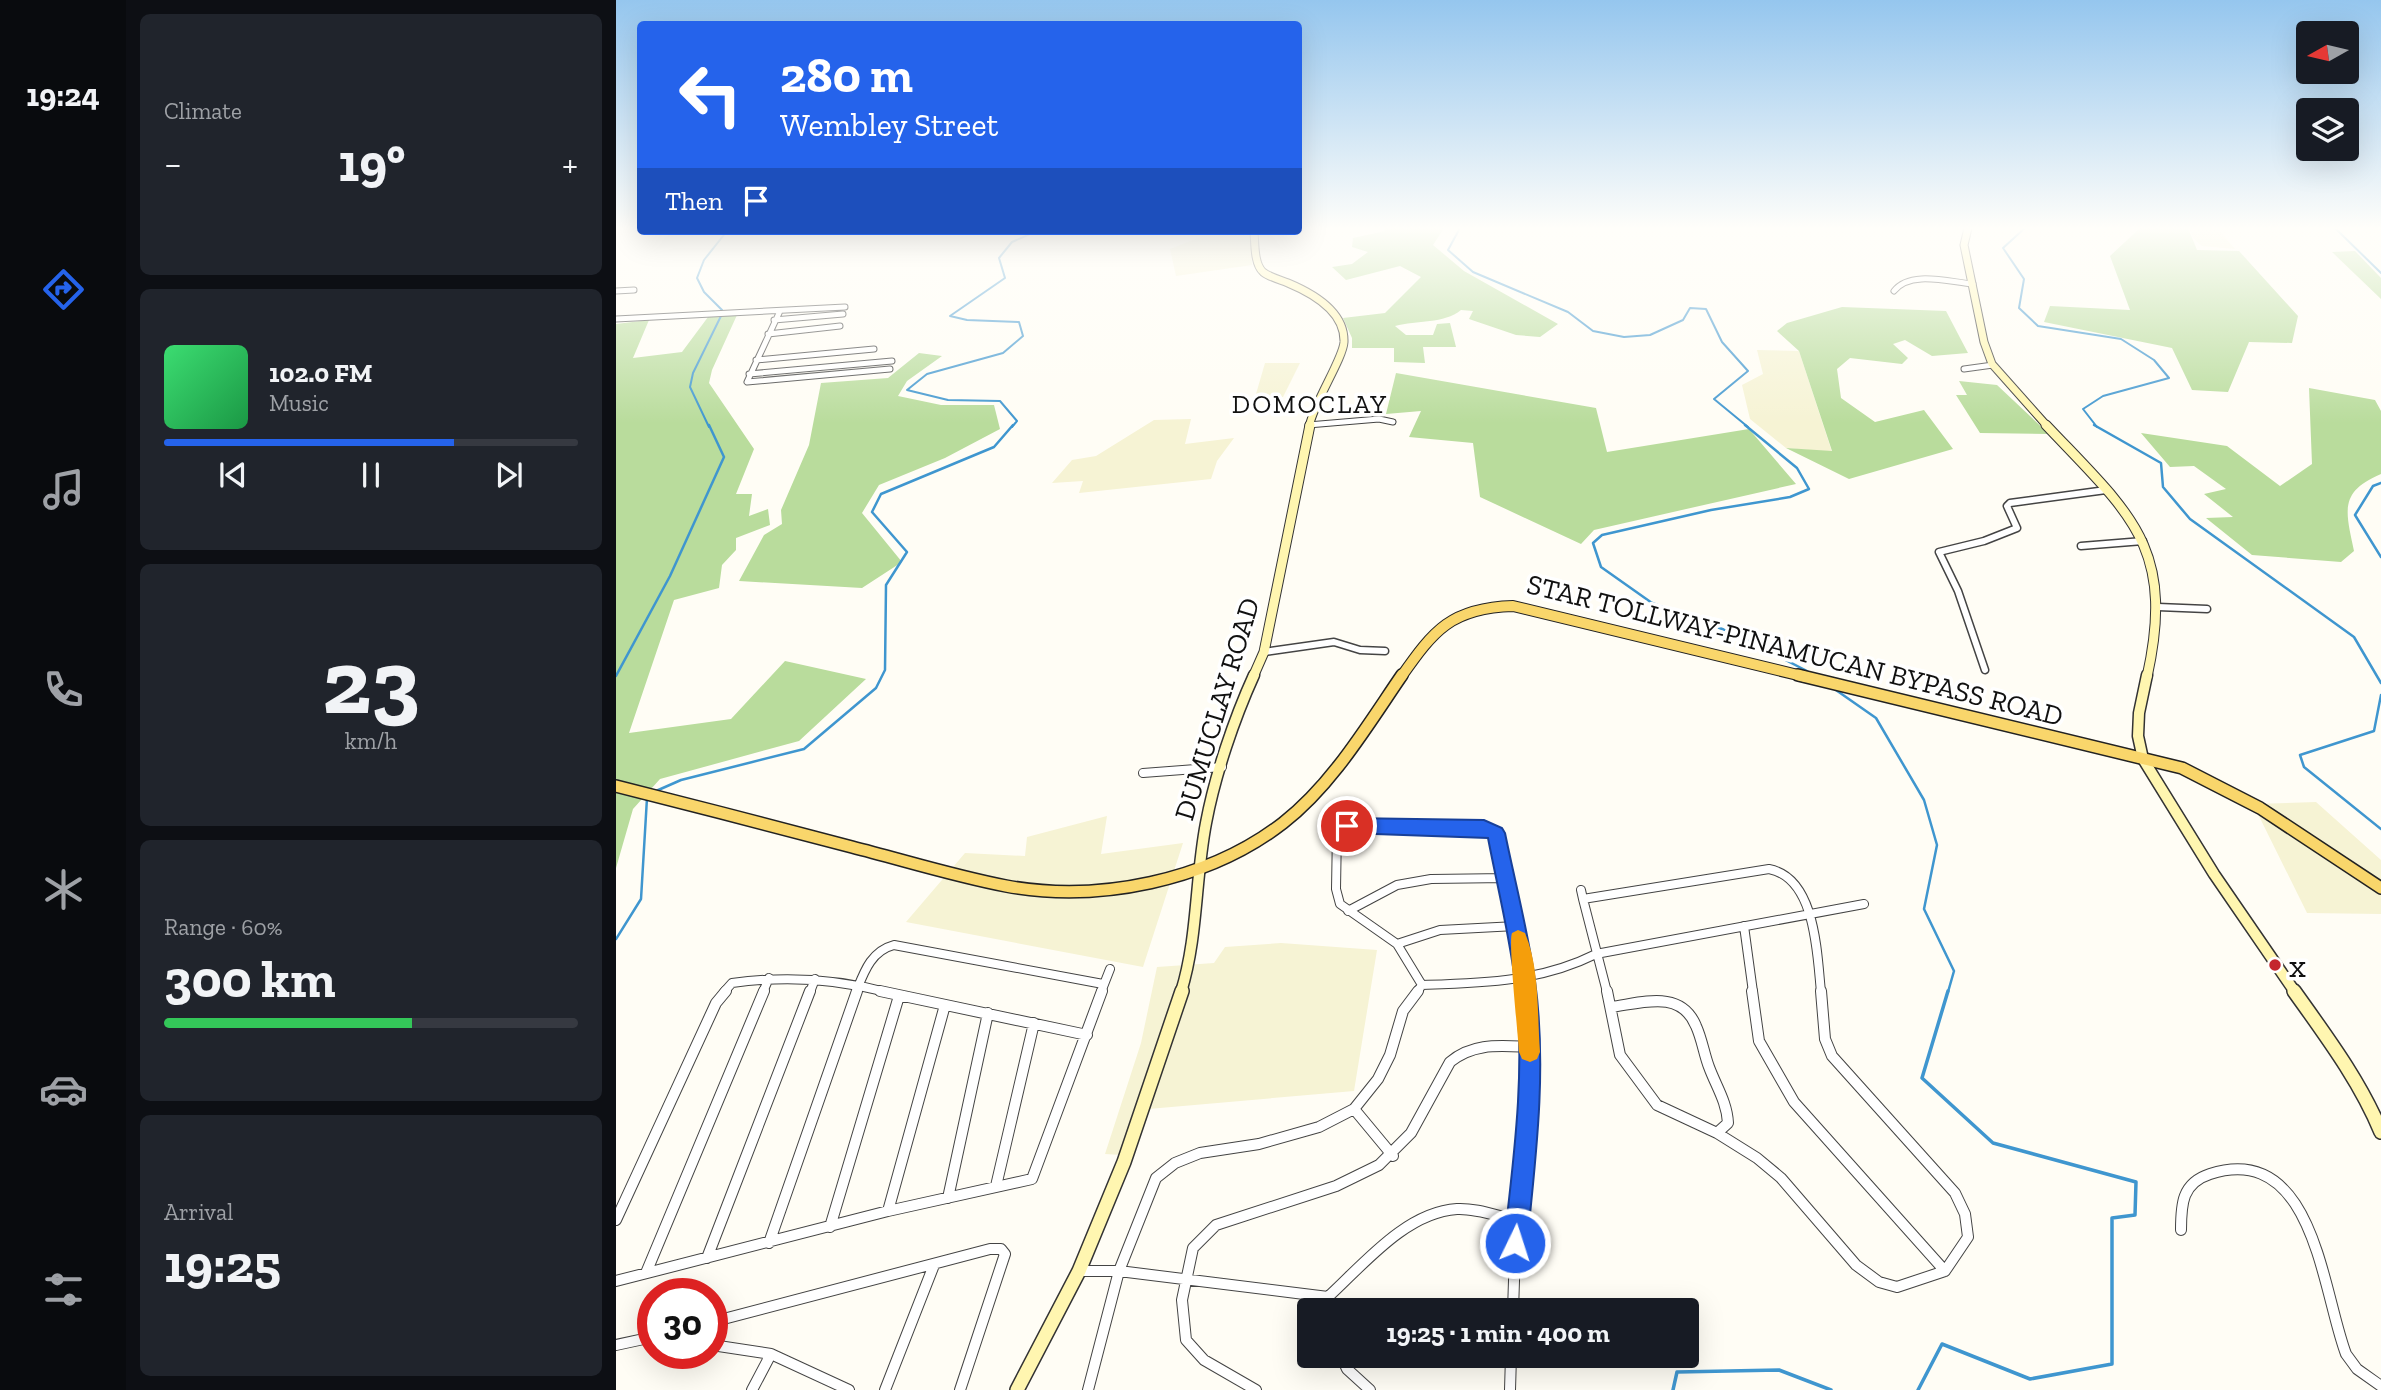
<!DOCTYPE html>
<html lang="en">
<head>
<meta charset="utf-8">
<style>
	:root { --surface:#171b24; --page:#20242c; --text:#f1f3f6; --muted:#9ea1a6; --line:#363941; --accent:#2563eb }
	body { margin:0; font-family:"Zilla Slab",serif; background:var(--page); color:var(--text); height:100vh; display:flex; flex-direction:column; font-size:26px; white-space:nowrap }
	* { box-sizing:border-box; margin:0 }
	p { font-size:23px; color:var(--muted) }
	.icon { flex:none; width:38px; height:38px; fill:none; stroke:currentColor; stroke-width:2; stroke-linecap:round; stroke-linejoin:round }
	.map { position:relative; flex:1; overflow:hidden }
	.panel { display:flex; flex-direction:column; gap:14px; padding:14px; background:#0d0f14; width:490px }
	.panel>* { flex:none }
	.banner { position:absolute; left:21px; top:21px; width:665px; height:214px; border-radius:7px; box-shadow:0 7px 28px #0002; background:#2563eb; color:#fff; overflow:hidden }
	.needle { width:46px; rotate:262deg }
	.tools { position:absolute; left:1680px; top:21px; display:grid; gap:14px }
	.tools a { display:grid; place-items:center; width:63px; height:63px; border-radius:7px; background:var(--surface); box-shadow:0 7px 28px #0002; font-size:35px }
	.speed { position:absolute; left:21px; top:1278px; display:flex; gap:14px; font-size:35px; font-weight:700; text-align:center }
	.speed>* { display:grid; place-content:center; width:91px; height:91px; border-radius:50%; background:var(--surface); box-shadow:0 7px 28px #0002; line-height:1 }
	.speed .limit { border:10px solid #d22; background:#fff; color:#111 }
	.pin { position:absolute; display:grid; place-items:center; width:60px; height:60px; color:#fff; margin:-30px; border:4px solid #fff; border-radius:50%; box-shadow:0 2px 7px #0007 }
	.me { position:absolute; width:77px; margin:-38px; rotate:4deg; stroke-linejoin:round; filter:drop-shadow(0 0 5px #0008) }
	.turn { display:flex; align-items:center; gap:24px; height:147px; padding:0 28px; font-size:32px }
	.turn .icon { width:91px; height:91px; stroke-width:2.5 }
	.turn b { display:block; font-size:49px; line-height:60px }
	.then { display:flex; align-items:center; height:66px; padding:0 28px; background:#0003; gap:14px; font-size:26px }
	.big { font-size:52px; font-weight:700; line-height:1.1 }
	.panel .tile { flex:1; display:flex; flex-direction:column; justify-content:center; gap:10px; min-width:0; padding:0 24px; border-radius:10px; background:var(--page) }
	.panel .dial { align-items:center; gap:0 }
	.dial b { font-size:91px; line-height:1 }
	.song { display:flex; align-items:center; gap:21px }
	.cover { width:84px; height:84px; border-radius:10px; background:linear-gradient(135deg,hsl(140 70% 55%),hsl(140 70% 35%)) }
	.played { height:7px; border-radius:4px; background:linear-gradient(90deg,var(--accent) 70%,var(--line) 70%) }
	.keys { display:flex; justify-content:space-around; direction:ltr }
	.heat { display:flex; justify-content:space-between; align-items:center; font-size:38px; direction:ltr }
	.charge { height:10px; border-radius:5px; background:linear-gradient(90deg,#34c759 60%,var(--line) 0) }
	.trip { position:absolute; left:681px; top:1298px; width:402px; height:70px; border-radius:7px; background:var(--surface); box-shadow:0 7px 28px #0002; font-weight:700; line-height:70px; text-align:center }
	main { display:flex; flex:1; min-height:0 }
	.tabs { display:flex; flex-direction:column; width:126px; justify-content:space-around; align-items:center; background:#090b0e; color:var(--muted) }
	.tabs .icon { width:49px; height:49px }
	.tabs .current { color:var(--accent) }
	.tabs b { font-size:32px; color:var(--text) }
	.map>svg:first-child { display:block }
</style>
</head>
<body>
<main>
<nav class="tabs">
<b>19:24</b>
<svg class="icon current" aria-label="directions" viewBox="0 0 24 24"><path d="M12 3l9 9-9 9-9-9zM9 14v-3h6M13 9l2 2-2 2"/></svg>
<svg class="icon" aria-label="music" viewBox="0 0 24 24"><path d="M9 18V5l10-2v13"/><circle cx="6" cy="18" r="3"/><circle cx="16" cy="16" r="3"/></svg>
<svg class="icon" aria-label="phone" viewBox="0 0 24 24"><path d="M5 4h4l2 5-3 2q2 4 5 5l2-3 5 2v4C11 20 4 13 5 4z"/></svg>
<svg class="icon" aria-label="climate" viewBox="0 0 24 24"><path d="M12 3v18M4 7l16 10M4 17L20 7"/></svg>
<svg class="icon" aria-label="car" viewBox="0 0 24 24"><path d="M5 17H2v-5l4-1 3-4h7l3 4 3 1v5h-3M9 17h6M6 11h13"/><circle cx="7" cy="17" r="2"/><circle cx="17" cy="17" r="2"/></svg>
<svg class="icon" aria-label="filters" viewBox="0 0 24 24"><path d="M4 7h16M4 17h16"/><circle cx="9" cy="7" r="2"/><circle cx="15" cy="17" r="2"/></svg>
</nav>
<section class="panel">
<div class="tile"><p>Climate</p>
<div class="heat"><a>−</a><b class="big">19°</b><a>+</a></div>
</div>
<div class="tile">
<div class="song"><i class="cover"></i><div><b>102.0 FM</b><p>Music</p></div></div>
<div class="played"></div>
<div class="keys"><svg class="icon" aria-label="previous" viewBox="0 0 24 24"><path d="M18 5L8 12l10 7zM5 5v14"/></svg><svg class="icon" aria-label="pause" viewBox="0 0 24 24"><path d="M8 5v14M16 5v14"/></svg><svg class="icon" aria-label="next" viewBox="0 0 24 24"><path d="M6 5l10 7-10 7zM19 5v14"/></svg></div>
</div>
<div class="tile dial"><b>23</b><p>km/h</p></div>
<div class="tile"><p>Range · 60%</p><b class="big">300 km</b><div class="charge"></div></div>
<div class="tile"><p>Arrival</p><b class="big">19:25</b></div>
</section>
<div class="map">
<svg width="1765" height="1390" viewBox="0 0 1765 1390">
	<rect width="100%" height="100%" fill="#fffdf5"/>
	<!-- farmland -->
	<path fill="#f6f3d4" d="M1573,228H1601L1619,249L1586,246L1578,239Z
		M635,233L636,265L560,276L554,249L587,236Z
		M1141,350L1183,351L1216,452L1170,448L1134,419L1126,385L1147,374Z
		M649,363H684L667,397L647,398L640,394Z
		M575,419L569,444L618,438L601,461L595,479L463,493L467,481L436,483L456,460L480,456L538,420Z
		M1700,802L1765,860V914L1691,913L1637,804Z
		M491,816L485,854L567,843L527,967L290,922L349,853L409,856L411,837Z
		M665,943L761,950L738,1091L521,1110L505,1155L489,1154L525,1043L541,967L598,963L609,947Z"/>
	<!-- forest -->
	<path fill="#b9dc9c" d="M768,228H828L817,245L848,271L942,324L924,337L900,335L853,319L857,311L845,310C828,324 801,320 779,326L790,335H817L821,324L834,323L840,347H807L809,363L778,362V348H736V338L727,318L769,313L805,277L784,266L730,280L716,267L736,264L752,252L736,247L737,238L769,231Z
		M1524,228H1572L1581,250L1623,251L1682,316L1676,343L1633,342L1612,392L1576,390L1556,348L1428,322L1434,306L1514,310L1494,256Z
		M1739,251L1765,278V299L1716,252Z
		M1226,307L1330,311L1352,353L1316,356L1289,340L1277,344L1292,358L1286,364L1234,358L1221,369L1225,398L1259,422L1308,410L1337,449L1233,479L1170,448L1216,451L1183,351L1161,331L1171,323Z
		M121,315L96,370L93,383L138,449L120,494H136L133,516L152,509L154,525L120,538V550L106,565L103,588L58,600L13,733L115,719L169,661L250,679L183,741L44,779L17,809L0,868V324L33,320L17,358L66,352L92,317Z
		M303,353L326,356L291,381L282,396L325,405H378L384,429L329,458L263,485L246,513L286,562L246,588L123,581L148,535L166,524L165,510L193,445L205,383L272,378Z
		M780,373L980,408L991,452L1133,429L1180,484L978,530L965,544L864,497L857,443L793,437L805,411L770,414Z
		M1343,381L1381,385L1433,434L1364,433L1340,395H1351Z
		M1693,388L1759,400L1765,411V474C1722,492 1730,512 1738,551L1725,562L1636,555L1590,518L1617,517L1588,494L1610,489L1578,466L1554,467L1525,433L1611,446L1664,486L1696,464Z"/>
	<g fill="none" stroke-linecap="round" stroke-linejoin="round">
		<!-- stream-far2 -->
		<path stroke="#3f96cf" stroke-width="2" d="M844,228L832,250L857,272L952,312L977,331L1008,337L1034,335L1067,320L1074,308L1090,309L1106,342L1132,371L1098,399L1132,427
			M1409,228L1387,248L1408,279L1403,308L1422,326L1505,339L1538,360L1553,378L1487,396L1467,409L1481,427
			M1719,228L1765,273
			M106,310L88,292L81,278L88,260L111,231
			M93,427L74,387L77,373L105,316
			M396,427L401,421L384,401L332,400L291,390L311,374L387,353L407,336L403,322L351,320L334,316L389,278L383,258L396,242L421,231"/>
		<!-- stream-far1 -->
		<path stroke="#3f96cf" stroke-width="2.5" d="M1129,425L1181,468L1193,489L1174,497L1095,510L986,535L977,543L985,567L1036,603L1117,633L1191,671
			M1478,425L1545,463L1547,487L1574,519L1738,637L1765,683
			M1765,483L1757,486L1739,515L1765,557
			M0,676L54,576L108,457L93,425
			M1217,688L1260,718L1308,800L1321,845L1308,909L1338,971L1332,992
			M1765,695L1758,731L1684,755L1688,767L1765,829
			M40,791L65,780L188,749L260,688L269,670L270,585L291,552L256,512L265,494L378,447L397,425
			M0,939L25,899L31,798"/>
		<!-- stream -->
		<path stroke="#3f96cf" stroke-width="3.5" d="M1057,1390L1061,1372L1163,1370L1215,1390
			M1302,1390L1326,1344L1414,1379L1496,1364V1218L1519,1215L1520,1182L1377,1143L1306,1078L1332,991"/>
		<defs>
			<path id="street-far3" d="M0,291L18,290
				M1278,291C1294,270 1333,282 1357,284
				M164,311L131,382L274,369
				M0,319L229,307
				M158,320L227,314
				M152,334L224,326
				M140,360L258,349
				M1348,369L1377,365
				M133,374L276,361
				M692,425L763,419L777,422"/>
			<path id="street-far2" d="M1465,546L1527,541
				M1542,607L1591,609
				M648,652L718,642L744,650L769,651
				M1369,670L1342,591L1323,552L1368,541L1401,528L1391,506L1394,503L1490,490"/>
			<path id="street-far1" d="M527,773L606,767
				M965,890L967,899
				M967,899L991,992
				M967,899L1153,869C1200,878 1201,954 1205,992
				M732,911L781,885L815,879L890,878
				M1128,926L1137,992
				M781,944L824,930L900,926
				M806,985L781,944L724,904L720,889L721,831L725,827L868,828L880,833L910,992
				M806,985C867,983 924,982 980,954L1248,904
				M108,992L116,983C167,976 221,979 270,992
				M147,992L153,978
				M194,992L199,979
				M240,992C248,972 255,951 278,945L487,984
				M485,992L494,969
				M801,992L806,985"/>
			<path id="street" d="M264,991L471,1035
				M991,991L1004,1055L1041,1105L1101,1133L1141,1158L1165,1178L1240,1265L1263,1282L1281,1287L1329,1271L1352,1237L1349,1214L1339,1193L1216,1056L1209,1039L1205,991
				M1136,991L1143,1041L1178,1102L1329,1271
				M995,1007C1026,1003 1065,989 1080,1026C1086,1039 1088,1054 1093,1067C1100,1086 1111,1102 1112,1123L1101,1133
				M738,1109L777,1156
				M380,1186L418,1023
				M332,1198L372,1013
				M272,1211L329,1005
				M0,1220L100,1003L110,991
				M214,1227L283,996
				M1565,1230C1565,1204 1566,1183 1594,1174C1698,1141 1706,1291 1730,1354L1741,1369L1765,1386
				M153,1243L241,991
				M91,1258L194,991
				M463,1271H503L712,1297
				M30,1273L148,991
				M0,1281L272,1211L416,1179L486,991
				M712,1297C747,1265 790,1212 841,1209C860,1208 881,1216 900,1220
				M712,1297L714,1311
				M897,1311L900,1220L913,1113L914,1047L910,991
				M96,1322L374,1249H385L389,1254L344,1390
				M0,1345L37,1337
				M96,1345L155,1354L233,1390
				M725,1356L731,1369L754,1390
				M136,1390L155,1354
				M269,1390L318,1265
				M472,1390L503,1271L540,1178L559,1163L584,1153L643,1144L703,1127L738,1109L762,1079L774,1055L787,1011L802,991
				M640,1390L588,1360L570,1340L566,1300L577,1248L600,1225L720,1186L763,1165L795,1133L834,1062C858,1042 885,1046 914,1047
				M894,1390L895,1356"/>
			<path id="secondary-far3" d="M1352,228L1348,245L1368,342L1376,364L1432,427
				M638,231C639,243 638,264 647,272C653,277 665,280 672,283C696,293 729,311 728,342C727,359 698,402 693,427"/>
			<path id="secondary-far2" d="M1430,425C1514,514 1560,546 1531,677
				M637,677L648,652L694,425"/>
			<path id="secondary-far1" d="M1531,675L1523,713L1522,736L1527,759L1598,874L1679,992
				M565,992C582,937 579,880 590,823C599,775 618,719 638,675"/>
			<path id="secondary" d="M1678,991C1710,1036 1744,1081 1765,1132
				M401,1390L463,1271L508,1162L566,991"/>
			<path id="primary-far1" d="M785,677C818,630 835,608 897,606L1190,677"/>
			<path id="primary" d="M1182,675L1566,768L1644,808L1765,888
				M0,786C79,806 157,826 236,847C287,860 338,876 390,886C482,903 592,881 667,823C716,785 751,726 786,675"/>
		</defs>
		<!-- street-far3 casing -->
		<use href="#street-far3" stroke="#444" stroke-width="7"/>
		<!-- street-far2 casing -->
		<use href="#street-far2" stroke="#444" stroke-width="9"/>
		<!-- street-far1 casing -->
		<use href="#street-far1" stroke="#444" stroke-width="10"/>
		<!-- street casing -->
		<use href="#street" stroke="#444" stroke-width="12"/>
		<!-- secondary-far3 casing -->
		<use href="#secondary-far3" stroke="#333" stroke-width="9"/>
		<!-- secondary-far2 casing -->
		<use href="#secondary-far2" stroke="#333" stroke-width="11"/>
		<!-- secondary-far1 casing -->
		<use href="#secondary-far1" stroke="#333" stroke-width="13"/>
		<!-- secondary casing -->
		<use href="#secondary" stroke="#333" stroke-width="16"/>
		<!-- primary-far1 casing -->
		<use href="#primary-far1" stroke="#222" stroke-width="12"/>
		<!-- primary casing -->
		<use href="#primary" stroke="#222" stroke-width="14"/>
		<!-- street-far3 -->
		<use href="#street-far3" stroke="#fff" stroke-width="5"/>
		<!-- street-far2 -->
		<use href="#street-far2" stroke="#fff" stroke-width="6"/>
		<!-- street-far1 -->
		<use href="#street-far1" stroke="#fff" stroke-width="8"/>
		<!-- street -->
		<use href="#street" stroke="#fff" stroke-width="10"/>
		<!-- secondary-far3 -->
		<use href="#secondary-far3" stroke="#fff6b0" stroke-width="7"/>
		<!-- secondary-far2 -->
		<use href="#secondary-far2" stroke="#fff6b0" stroke-width="9"/>
		<!-- secondary-far1 -->
		<use href="#secondary-far1" stroke="#fff6b0" stroke-width="10"/>
		<!-- secondary -->
		<use href="#secondary" stroke="#fff6b0" stroke-width="13"/>
		<!-- primary-far1 -->
		<use href="#primary-far1" stroke="#f9d66b" stroke-width="10"/>
		<!-- primary -->
		<use href="#primary" stroke="#f9d66b" stroke-width="11"/>
	</g>
	<!-- sky -->
	<linearGradient id="sky" x2="0" y2="1"><stop stop-color="#95c6ee"/><stop offset="0.54" stop-color="#fffefa"/><stop offset="1" stop-color="#fffefa" stop-opacity="0"/></linearGradient>
	<rect width="1765" height="423" fill="url(#sky)"/>
	<!-- route -->
	<path fill="#2563eb" stroke="#184099" stroke-width="2" d="M731,818L868,820L886,828L889,833C899,882 912,931 919,981C931,1068 920,1156 911,1243L907,1251L899,1254L891,1251L888,1243C898,1156 910,1068 899,981C893,933 881,885 872,838L731,833L722,826Z"/>
	<!-- slow -->
	<path fill="#f59e0b" d="M902,930L909,933C924,968 921,1014 924,1052L921,1059L914,1062L906,1059L903,1052C902,1034 892,941 896,933Z"/>
	<!-- markers -->
	<circle fill="#c4262e" stroke="#fff" stroke-width="2.5" cx="1659" cy="965" r="7"/>
	<g text-anchor="middle" dominant-baseline="central" stroke-width="7" stroke-linejoin="round" paint-order="stroke">
		<!-- far-quarter labels -->
		<g font-size="26" letter-spacing="2" fill="#111" stroke="#fff">
			<text x="694" y="404">DOMOCLAY</text>
		</g>
		<!-- street labels -->
		<g font-size="28" fill="#111" stroke="#fff">
			<text transform="translate(1179 650) rotate(14)">STAR TOLLWAY-PINAMUCAN BYPASS ROAD</text>
			<text transform="translate(601 709) rotate(-73)">DUMUCLAY ROAD</text>
		</g>
		<!-- near-poi labels -->
		<g font-size="33" fill="#111" stroke="#fff" text-anchor="start">
			<text x="1673" y="965">x</text>
		</g>
	</g>
</svg>
<div class="tools">
<a><svg class="needle" viewBox="-14 -14 28 28"><path d="M0-13l5 13h-10z" fill="#e53935"/><path d="M0 13l5-13h-10z" fill="#9ea1a6"/></svg></a>
<a><svg class="icon" aria-label="layers" viewBox="0 0 24 24"><path d="M12 4l9 5-9 5-9-5zM3 14l9 5 9-5"/></svg></a>
</div>
<div class="speed"><div class="limit">30</div></div>
<div class="pin" style="left:731px;top:826px;background:#d93025"><svg class="icon" aria-label="arrive" viewBox="0 0 24 24"><path d="M6 21V4h12l-3 4 3 4H6"/></svg></div>
<svg class="me" style="left:899px;top:1243px" viewBox="-20 -20 40 40"><circle r="17" fill="#2563eb" stroke="#fff" stroke-width="3"/><path d="M0-11L8 9 0 5-8 9z" fill="#fff"/></svg>
<div class="trip">19:25 · 1 min · 400 m</div>
<div class="banner">
<div class="turn"><svg class="icon" aria-label="left" viewBox="0 0 24 24"><path d="M17 20v-9H6M10 6l-5 5 5 5"/></svg><div><b>280 m</b>Wembley Street</div></div>
<div class="then">Then<svg class="icon" aria-label="arrive" viewBox="0 0 24 24"><path d="M6 21V4h12l-3 4 3 4H6"/></svg></div>
</div>
</div>
</main>
</body>
</html>
